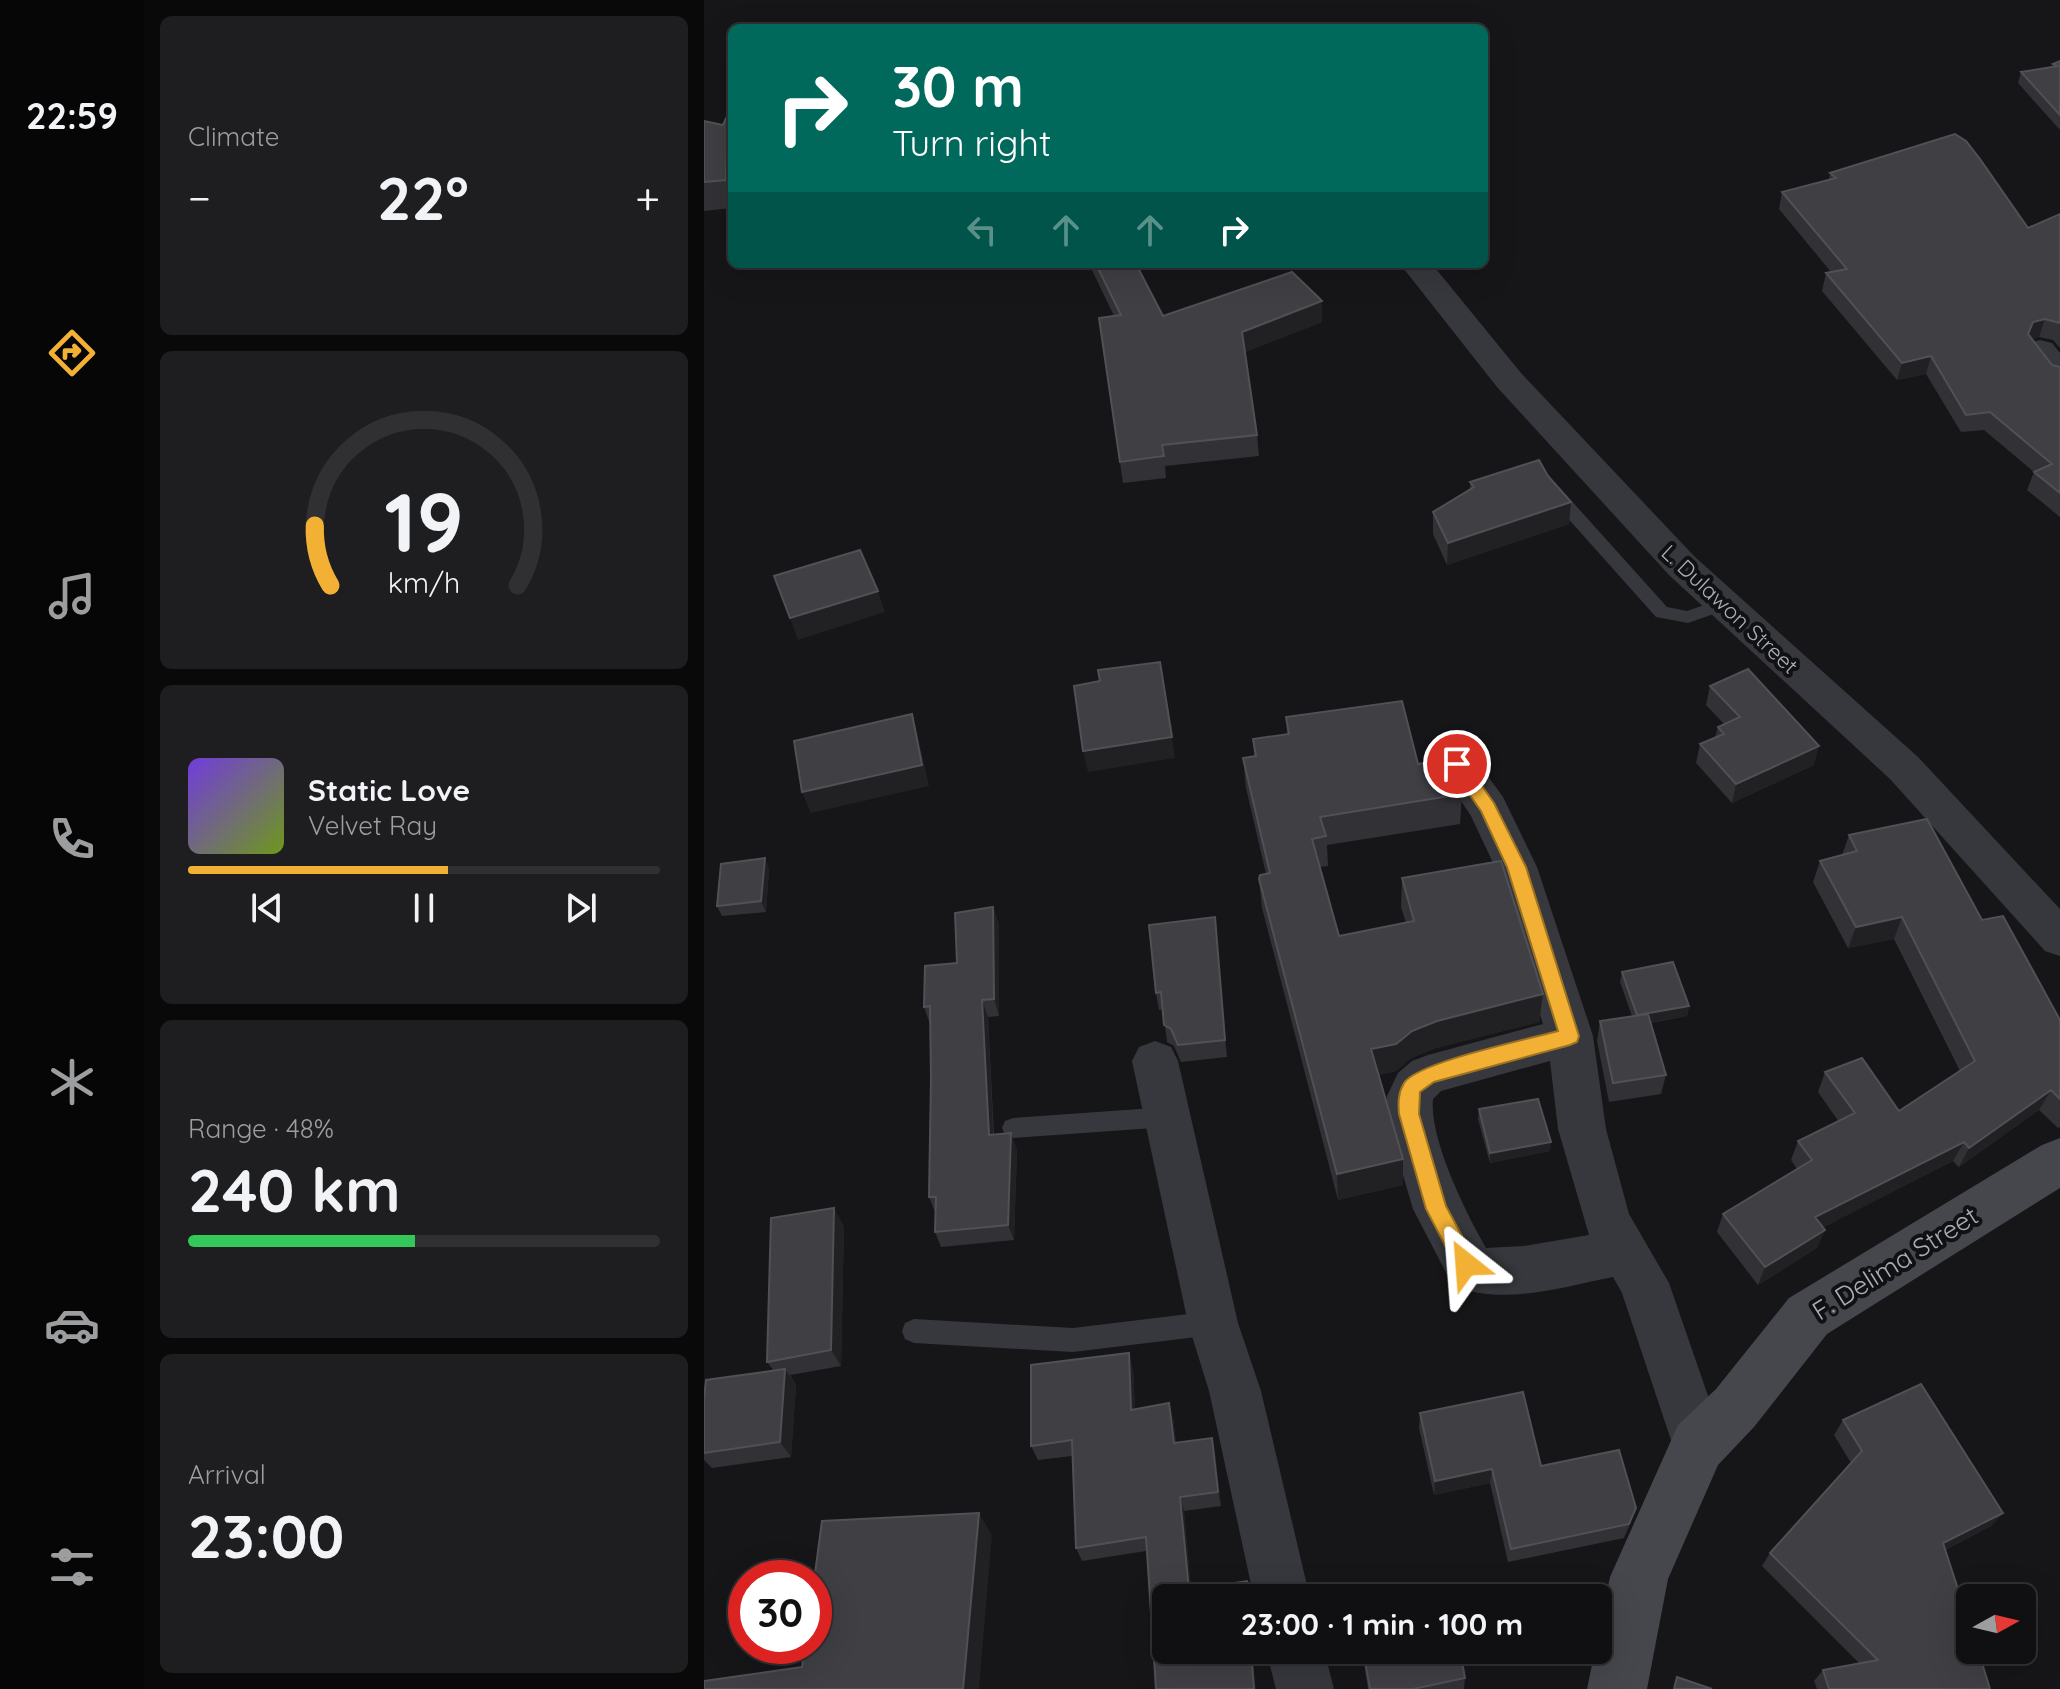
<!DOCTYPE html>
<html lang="en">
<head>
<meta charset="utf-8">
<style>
	:root { --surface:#101012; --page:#1e1e20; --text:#f1f3f6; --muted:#9c9d9f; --line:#303032; --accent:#f2b134 }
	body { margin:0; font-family:Quicksand,sans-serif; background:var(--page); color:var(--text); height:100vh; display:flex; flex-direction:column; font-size:30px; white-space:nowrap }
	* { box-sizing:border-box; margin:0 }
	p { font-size:26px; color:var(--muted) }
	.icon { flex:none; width:44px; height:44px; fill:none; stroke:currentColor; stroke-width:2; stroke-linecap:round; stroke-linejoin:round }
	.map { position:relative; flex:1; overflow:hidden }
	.details { display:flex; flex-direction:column; gap:16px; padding:16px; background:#09090a; width:560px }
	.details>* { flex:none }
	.hud { position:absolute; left:24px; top:24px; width:760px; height:244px; border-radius:12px; box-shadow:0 8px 32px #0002,0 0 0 2px var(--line); background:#00695c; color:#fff; overflow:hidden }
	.needle { width:52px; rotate:82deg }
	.fabs { position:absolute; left:1252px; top:1584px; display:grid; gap:16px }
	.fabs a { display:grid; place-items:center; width:80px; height:80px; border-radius:12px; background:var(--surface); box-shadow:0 8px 32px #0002,0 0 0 2px var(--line); font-size:40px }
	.speed { position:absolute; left:24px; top:1560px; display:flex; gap:16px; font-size:40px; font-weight:700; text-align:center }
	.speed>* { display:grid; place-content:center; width:104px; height:104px; border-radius:50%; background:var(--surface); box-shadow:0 8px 32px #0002,0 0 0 2px var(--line); line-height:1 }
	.speed .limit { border:12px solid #d22; background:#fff; color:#111 }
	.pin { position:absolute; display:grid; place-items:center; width:68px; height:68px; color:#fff; margin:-34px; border:4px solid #fff; border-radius:50%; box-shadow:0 2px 8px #0007 }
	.me { position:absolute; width:88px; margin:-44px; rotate:332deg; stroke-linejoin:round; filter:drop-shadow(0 0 6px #0008) }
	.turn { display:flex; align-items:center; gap:28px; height:168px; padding:0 32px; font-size:36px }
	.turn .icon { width:104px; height:104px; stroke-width:2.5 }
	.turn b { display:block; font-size:56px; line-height:68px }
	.lanes { display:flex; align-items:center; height:76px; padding:0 32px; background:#0003; justify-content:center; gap:40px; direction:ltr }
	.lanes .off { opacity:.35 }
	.big { font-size:60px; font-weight:700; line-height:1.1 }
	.details .tile { flex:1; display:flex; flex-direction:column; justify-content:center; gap:12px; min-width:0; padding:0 28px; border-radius:12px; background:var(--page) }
	.details .dial { align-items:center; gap:0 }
	.dial svg { height:208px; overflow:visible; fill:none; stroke:var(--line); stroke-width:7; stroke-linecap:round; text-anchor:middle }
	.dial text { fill:var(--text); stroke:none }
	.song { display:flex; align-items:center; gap:24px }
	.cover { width:96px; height:96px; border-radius:12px; background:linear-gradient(135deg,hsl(260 70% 55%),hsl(80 70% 35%)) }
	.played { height:8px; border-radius:4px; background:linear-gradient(90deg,var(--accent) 55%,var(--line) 55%) }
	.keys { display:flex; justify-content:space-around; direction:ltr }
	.heat { display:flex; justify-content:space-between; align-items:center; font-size:44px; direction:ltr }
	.charge { height:12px; border-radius:6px; background:linear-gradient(90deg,#34c759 48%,var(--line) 0) }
	.trip { position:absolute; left:448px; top:1584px; width:460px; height:80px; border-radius:12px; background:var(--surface); box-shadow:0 8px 32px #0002,0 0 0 2px var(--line); font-weight:700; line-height:80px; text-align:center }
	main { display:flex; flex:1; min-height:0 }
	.dock { display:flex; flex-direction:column; width:144px; justify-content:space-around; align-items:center; background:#060607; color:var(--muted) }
	.dock .icon { width:56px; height:56px }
	.dock .current { color:var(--accent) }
	.dock b { font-size:36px; color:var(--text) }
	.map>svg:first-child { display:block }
</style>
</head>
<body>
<main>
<nav class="dock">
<b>22:59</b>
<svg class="icon current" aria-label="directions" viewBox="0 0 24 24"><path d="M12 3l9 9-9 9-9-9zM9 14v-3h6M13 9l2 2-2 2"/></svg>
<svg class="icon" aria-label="music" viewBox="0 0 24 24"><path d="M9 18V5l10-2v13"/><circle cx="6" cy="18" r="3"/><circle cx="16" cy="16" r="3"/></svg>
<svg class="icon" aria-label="phone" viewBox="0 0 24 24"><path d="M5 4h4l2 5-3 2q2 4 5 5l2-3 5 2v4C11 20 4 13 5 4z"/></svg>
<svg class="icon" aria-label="climate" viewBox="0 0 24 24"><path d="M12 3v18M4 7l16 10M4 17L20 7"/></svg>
<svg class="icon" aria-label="car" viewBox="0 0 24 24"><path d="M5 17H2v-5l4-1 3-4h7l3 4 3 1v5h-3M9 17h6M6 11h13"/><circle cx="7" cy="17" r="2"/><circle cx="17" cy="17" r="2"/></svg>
<svg class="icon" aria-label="filters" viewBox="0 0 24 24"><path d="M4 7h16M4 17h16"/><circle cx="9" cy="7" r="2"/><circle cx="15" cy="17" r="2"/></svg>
</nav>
<section class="details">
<div class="tile"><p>Climate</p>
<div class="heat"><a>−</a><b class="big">22°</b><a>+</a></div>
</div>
<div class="tile dial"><svg viewBox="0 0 100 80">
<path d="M14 69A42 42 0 1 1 86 69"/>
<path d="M14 69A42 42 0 0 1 8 46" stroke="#f2b134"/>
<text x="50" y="56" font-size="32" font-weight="700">19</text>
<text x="50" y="72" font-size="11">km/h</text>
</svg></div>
<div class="tile">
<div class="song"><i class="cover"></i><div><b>Static Love</b><p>Velvet Ray</p></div></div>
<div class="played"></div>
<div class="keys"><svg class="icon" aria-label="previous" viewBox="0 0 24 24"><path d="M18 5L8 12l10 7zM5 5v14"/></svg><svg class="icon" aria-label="pause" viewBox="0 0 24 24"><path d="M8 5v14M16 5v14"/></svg><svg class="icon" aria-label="next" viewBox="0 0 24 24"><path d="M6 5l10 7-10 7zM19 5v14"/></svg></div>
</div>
<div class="tile"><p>Range · 48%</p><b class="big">240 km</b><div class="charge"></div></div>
<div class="tile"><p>Arrival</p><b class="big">23:00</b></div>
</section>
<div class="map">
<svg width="1356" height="1689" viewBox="0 0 1356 1689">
	<rect width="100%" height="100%" fill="#161618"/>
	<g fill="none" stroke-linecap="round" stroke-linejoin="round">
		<!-- lane -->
		<path fill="#37383d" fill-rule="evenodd" d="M850,486L856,488L963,607L983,611L1018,599L1024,601L1027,605L1024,609L984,623L952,617L844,496L842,492Z
			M464,1107L472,1110L475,1117L472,1124L464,1127L309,1138L301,1135L298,1128L301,1121L309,1118Z
			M509,1311L518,1315L521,1323L518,1331L509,1335L369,1352L210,1343L201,1339L198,1331L201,1323L210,1319L369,1328Z"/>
		<!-- street -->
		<path fill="#37383d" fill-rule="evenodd" d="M696,264H728L817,373L991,557L1214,757L1356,909V956L1341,951L1186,779L965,575L793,387Z
			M1336,340L1348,343L1356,353V384L1344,381L1320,350L1324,343Z
			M753,749L767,753L799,797L833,867L889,1036L902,1129L925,1214L965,1283L1021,1445L1013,1464L994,1472L975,1464L918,1293L909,1277C857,1287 801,1306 749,1286L709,1209L681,1114L683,1096L694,1073L708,1061L724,1055L839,1024L791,867L767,816L733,764L739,753ZM846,1061L854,1129L885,1235L820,1246L782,1248C762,1213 725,1139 729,1099L737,1091Z
			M451,1041L467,1047L474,1061L534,1323L557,1391L606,1598H550L505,1391L484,1323L428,1061L435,1047Z
			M562,1650H620L630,1689H572Z"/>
		<!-- secondary -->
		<path fill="#45474d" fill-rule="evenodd" d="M1356,1138V1188L1123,1334L1050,1427L1014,1465L964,1579L943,1689H883L891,1650H894V1634L906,1577L974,1425L1012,1389L1085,1298L1338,1145Z"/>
	</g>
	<!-- wall -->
	<path fill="#323236" d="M1356,61V130L1314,83L1317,72L1348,67L1349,64Z
		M28,119V208L0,211V121L19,125Z
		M1126,173L1324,228L1356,214V348L1349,340L1335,337L1328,339L1348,365L1356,367V517L1323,490L1330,472L1280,430L1257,432L1222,374L1193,380L1118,291L1122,273L1127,272L1075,209L1078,192L1125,180Z
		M385,264H460L435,269L459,316L618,322L541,352L553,435L555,456L461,466L462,478L419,483L395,318L410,316Z
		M844,476L867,502L865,524L743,565L729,534V512L766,490V482Z
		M1006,686L1110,765L1028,803L992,763L996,744L1011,737L1014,727L1020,724L1002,705Z
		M582,717L714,764L758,794L756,824L623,845L624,866L616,867L635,936L702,923L697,907L698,878L839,994L835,1022L732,1048L707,1058L692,1071L675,1075L699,1159V1185L634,1200L558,908L555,879L562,874L542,788L539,758L550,756L549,739L583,734Z
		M1145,835L1278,920L1356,1020V1127L1354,1128L1335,1110L1255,1167L1249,1161L1119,1227L1121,1230L1113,1248L1054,1285L1013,1232L1019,1214L1093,1169L1087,1160L1094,1141L1135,1122L1114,1092L1121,1072L1195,1111L1256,1071L1190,939L1144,948L1109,882L1116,861L1138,855Z
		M65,869L62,912L18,916L13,906Z
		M289,907L295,925V1016L284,1017L290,1135L313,1149L310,1240L237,1247L231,1232V1212L225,1197L227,1078L226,1024L220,1007L253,963Z
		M511,917L523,1057L477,1062L470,1046L463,1042L459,1009L455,1010L452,993Z
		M918,972L985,1006L983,1016L946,1023L962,1075L957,1094L905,1102L893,1041L896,1021L928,1016L916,982Z
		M775,1109L847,1142L846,1151L786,1163L774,1119Z
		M140,1226L137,1366L86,1375L92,1385L87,1457L8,1468L0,1460V1399L70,1371L63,1362Z
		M429,1369L431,1409L469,1418L472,1443L511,1453L517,1506L480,1511L487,1590L548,1651L442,1551L378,1561L372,1548L368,1456L334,1460L327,1446Z
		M716,1413L837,1466L927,1522L920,1538L804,1562L786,1483L730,1495L715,1428Z
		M1139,1420L1299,1513L1287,1526L1241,1550L1286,1689H1113L1110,1681L1119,1670L1156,1664L1058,1566L1066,1553L1147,1463L1130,1435Z
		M658,1650H756L761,1678L760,1689H664Z"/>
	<!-- shaded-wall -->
	<path fill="#212124" d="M28,148V200L22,180L23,153Z
		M427,264H460L428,271Z
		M618,301V322L539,353L538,332Z
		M1341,319L1335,337L1323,340L1324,334L1329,322Z
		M1227,356L1222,374L1193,380L1198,363Z
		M867,502L865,524L743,565L744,543Z
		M174,591L181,612L94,640L86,618Z
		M208,714L214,736L225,786L107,813L98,792Z
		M468,737L471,758L384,772L379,751Z
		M1115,746L1110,765L1028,803L1032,784Z
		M61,858L65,869L62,912L57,901Z
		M289,907L295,925V1016L290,999Z
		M511,917L513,935L523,1057L521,1040Z
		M1198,917L1190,939L1144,948L1152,927Z
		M839,994L835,1022L732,1048L707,1058L692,1071L668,1076L667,1049L733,1021Z
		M278,1000L284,1017L290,1151L285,1135Z
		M985,1006L983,1016L931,1025L933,1015Z
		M1347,1090L1335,1110L1255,1167L1265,1148Z
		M307,1133L313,1149L310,1240L304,1225Z
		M847,1142L846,1151L786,1163V1153Z
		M1260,1142L1249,1161L1103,1236L1111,1217Z
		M699,1159V1185L634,1200L633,1174Z
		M130,1208L140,1226L137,1366L127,1350Z
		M1121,1230L1113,1248L1054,1285L1061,1267Z
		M425,1353L429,1369L432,1425L427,1410Z
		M81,1369L92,1385L87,1457L76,1442Z
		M465,1403L469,1418L474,1458L470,1443Z
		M508,1438L511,1453L517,1506L514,1492Z
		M788,1469L786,1483L730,1495L731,1481Z
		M476,1497L480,1511L488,1598L485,1590Z
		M275,1513L288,1535L275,1689H259Z
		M1299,1513L1287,1526L1228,1556L1239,1543Z
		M547,1650H552L548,1651L552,1689H550Z"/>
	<!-- building -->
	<path fill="#3f3f44" stroke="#4f5156" stroke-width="2" d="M1356,61V115L1317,72L1354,66L1349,64Z
		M22,118L28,119V148L23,153L22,180L0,182V121L19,125Z
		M1251,134L1262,141L1276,159L1324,228L1356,214V323L1341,319L1329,322L1324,334L1348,365L1356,367V493L1330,472L1348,464L1286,412L1262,415L1227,356L1198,363L1122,273L1143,269L1078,192L1132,178L1126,173Z
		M392,264H432L459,316L588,272L618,301L538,332L553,435L458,445L460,456L416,462L395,318L417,315Z
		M835,460L844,476L867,502L744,543L729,512L770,487L766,482Z
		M156,550L174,591L86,618L70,576Z
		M456,662L468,737L379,751L370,686L396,681L394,670Z
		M1044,669L1115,746L1032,784L996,744L1020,734L1014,727L1036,717L1006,686Z
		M698,701L714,764L746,758L758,794L616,817L622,836L608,839L635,936L710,921L698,878L797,861L839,994L733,1021L708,1031L692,1044L667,1049L699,1159L633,1174L555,879L556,875L566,873L539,758L552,756L549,739L585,734L582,717Z
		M208,714L218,765L98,792L90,741Z
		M1223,819L1278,920L1299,916L1356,1020V1099L1347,1090L1265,1148L1260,1142L1111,1217L1121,1230L1061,1267L1019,1214L1108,1160L1094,1141L1151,1113L1121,1072L1158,1058L1195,1111L1271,1061L1198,917L1152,927L1116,861L1153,851L1145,835Z
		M61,858L57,901L13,906L17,864Z
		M289,907L290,999L278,1000L285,1135L307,1133L304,1225L231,1232L232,1197H225L227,1078L226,1006L220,1007L221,966L253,963L251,913Z
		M511,917L521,1040L474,1045L467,1029L460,1025L457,992L452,993L445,925Z
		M969,962L985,1006L933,1015L918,972Z
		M944,1014L962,1075L909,1083L896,1021Z
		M834,1099L847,1142L786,1153L775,1109Z
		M130,1208L127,1350L63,1362L67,1218Z
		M425,1353L427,1410L465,1403L470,1443L508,1438L514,1492L476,1497L485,1590L543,1581L545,1588L556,1589L557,1598H462V1650H547L550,1689H452L442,1537L372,1548L368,1440L327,1446V1365Z
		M81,1369L76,1442L0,1453V1399L2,1380Z
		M1217,1384L1299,1513L1239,1543L1266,1626V1650H1274L1286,1689H1125L1119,1670L1174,1660L1066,1553L1158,1451L1139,1420Z
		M819,1392L837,1466L915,1450L932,1508L925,1524L807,1549L788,1469L731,1481L716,1413Z
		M275,1513L259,1689H0V1681L98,1667L101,1646H110V1581L118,1521Z
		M659,1650H756L761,1678L709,1689H666Z
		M973,1677L1008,1689H970Z"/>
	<!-- route -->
	<path fill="#f2b134" stroke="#9d7322" stroke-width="2" d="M753,758L759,759L790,803L822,867L875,1036L873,1042L866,1045L730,1082L716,1092L715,1114L742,1206L773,1264L770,1272L762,1275L755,1272L722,1209L695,1114C694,1103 694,1093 700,1083C713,1062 825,1039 854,1031L803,867L777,811L744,764Z"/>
	<g text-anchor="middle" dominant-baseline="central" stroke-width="8" stroke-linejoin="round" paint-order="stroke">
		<!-- street labels -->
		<g font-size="22" fill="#a8adb8" stroke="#111113">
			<text transform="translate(1026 609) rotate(43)">L. Dulawon Street</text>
		</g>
		<!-- near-street labels -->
		<g font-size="26" fill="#a8adb8" stroke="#111113">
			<text transform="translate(1191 1263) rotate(-32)">F. Delima Street</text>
		</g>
	</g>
</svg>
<div class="fabs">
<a><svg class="needle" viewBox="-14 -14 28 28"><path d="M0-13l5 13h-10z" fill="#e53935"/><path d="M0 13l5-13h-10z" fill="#9c9d9f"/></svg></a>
</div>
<div class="speed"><div class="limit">30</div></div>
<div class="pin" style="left:753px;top:764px;background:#d93025"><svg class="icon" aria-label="arrive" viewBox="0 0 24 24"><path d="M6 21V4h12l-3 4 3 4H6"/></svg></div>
<svg class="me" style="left:762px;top:1264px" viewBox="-20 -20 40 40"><path d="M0-17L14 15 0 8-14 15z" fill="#f2b134" stroke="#fff" stroke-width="4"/></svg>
<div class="trip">23:00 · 1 min · 100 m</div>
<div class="hud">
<div class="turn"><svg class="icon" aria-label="right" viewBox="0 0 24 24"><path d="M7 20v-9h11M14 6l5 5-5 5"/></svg><div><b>30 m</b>Turn right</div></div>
<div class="lanes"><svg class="icon off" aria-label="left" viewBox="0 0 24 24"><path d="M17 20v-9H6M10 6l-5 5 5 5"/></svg><svg class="icon off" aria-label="ahead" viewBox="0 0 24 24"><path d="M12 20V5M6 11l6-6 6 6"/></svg><svg class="icon off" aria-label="ahead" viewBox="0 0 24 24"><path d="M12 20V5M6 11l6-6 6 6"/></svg><svg class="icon" aria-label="right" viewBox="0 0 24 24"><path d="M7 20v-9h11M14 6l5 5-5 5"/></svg></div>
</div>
</div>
</main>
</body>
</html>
